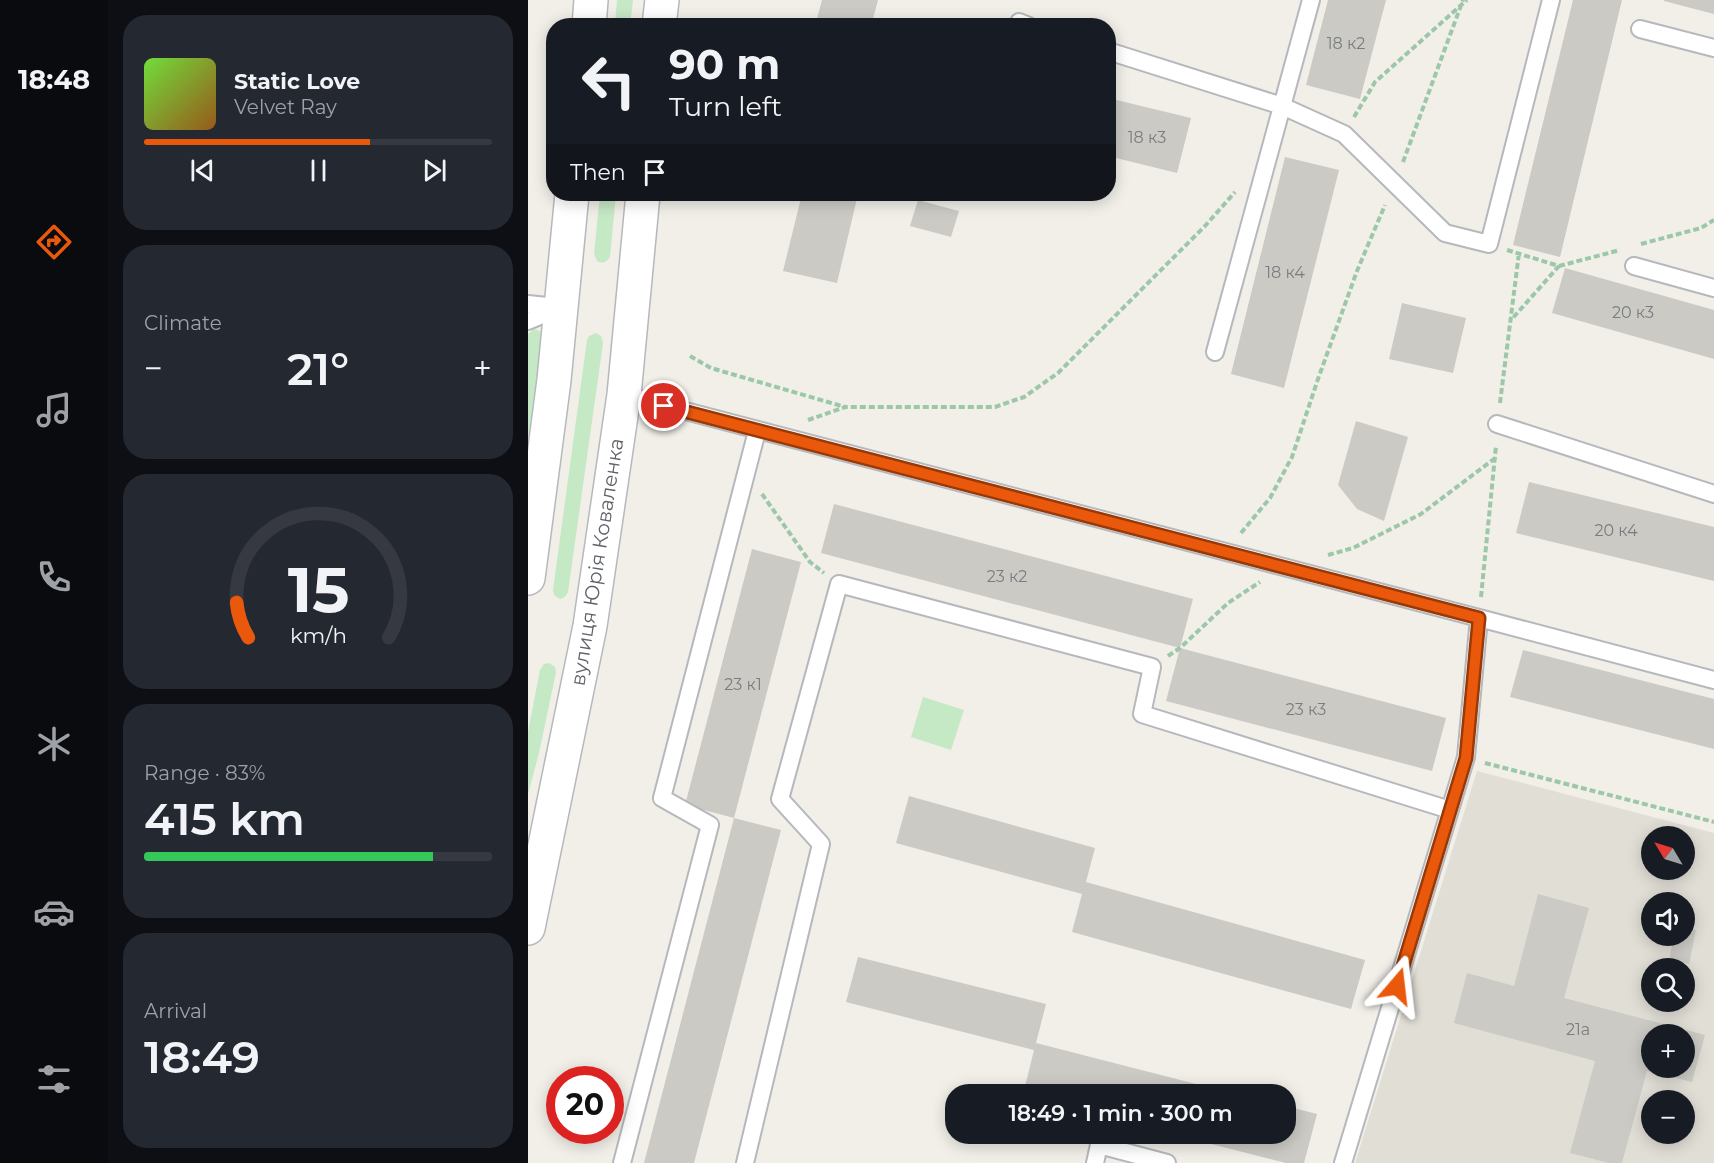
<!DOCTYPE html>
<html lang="en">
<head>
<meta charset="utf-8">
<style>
	:root { --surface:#171b24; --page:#242831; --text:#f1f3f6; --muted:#9ea1a6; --line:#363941; --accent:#ea580c }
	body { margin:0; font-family:Montserrat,sans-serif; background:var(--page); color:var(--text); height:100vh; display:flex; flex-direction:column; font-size:22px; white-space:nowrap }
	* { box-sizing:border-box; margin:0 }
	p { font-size:20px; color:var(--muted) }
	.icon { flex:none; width:33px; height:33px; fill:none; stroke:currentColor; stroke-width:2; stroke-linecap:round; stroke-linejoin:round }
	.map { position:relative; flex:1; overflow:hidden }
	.details { display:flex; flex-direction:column; gap:15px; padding:15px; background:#0d0f14; width:420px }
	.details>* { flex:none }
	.guide { position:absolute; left:18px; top:18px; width:570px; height:183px; border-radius:24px; box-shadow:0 3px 15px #0003; background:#171b24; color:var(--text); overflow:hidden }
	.needle { width:39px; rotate:308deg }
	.buttons { position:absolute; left:1113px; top:826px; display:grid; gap:12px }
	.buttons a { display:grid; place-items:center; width:54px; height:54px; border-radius:50%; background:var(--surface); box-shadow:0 3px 15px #0003; font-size:30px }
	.speed { position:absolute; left:18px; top:1066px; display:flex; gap:12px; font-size:30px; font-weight:700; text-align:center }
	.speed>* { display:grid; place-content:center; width:78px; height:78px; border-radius:50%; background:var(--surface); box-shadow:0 3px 15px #0003; line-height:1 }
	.speed .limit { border:9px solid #d22; background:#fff; color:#111 }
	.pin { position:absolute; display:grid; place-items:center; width:51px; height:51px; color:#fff; margin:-26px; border:3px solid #fff; border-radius:50%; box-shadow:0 2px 6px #0007 }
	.me { position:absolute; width:66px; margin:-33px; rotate:17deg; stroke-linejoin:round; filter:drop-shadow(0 0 4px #0008) }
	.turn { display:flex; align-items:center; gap:21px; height:126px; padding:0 24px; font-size:27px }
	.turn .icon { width:78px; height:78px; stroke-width:2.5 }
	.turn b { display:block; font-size:42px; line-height:51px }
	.then { display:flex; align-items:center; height:57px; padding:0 24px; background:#0003; gap:12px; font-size:22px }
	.big { font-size:45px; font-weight:600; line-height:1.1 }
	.details .widget { flex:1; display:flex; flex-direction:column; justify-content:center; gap:9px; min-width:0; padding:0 21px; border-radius:24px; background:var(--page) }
	.details .dial { align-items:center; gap:0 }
	.dial svg { height:156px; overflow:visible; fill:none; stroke:var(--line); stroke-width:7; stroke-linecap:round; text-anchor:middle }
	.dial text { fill:var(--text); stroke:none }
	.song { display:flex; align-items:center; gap:18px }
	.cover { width:72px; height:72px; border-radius:9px; background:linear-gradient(135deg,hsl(100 70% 55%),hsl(30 70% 35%)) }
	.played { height:6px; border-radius:3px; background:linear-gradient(90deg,var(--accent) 65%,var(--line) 65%) }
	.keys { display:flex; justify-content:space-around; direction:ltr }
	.heat { display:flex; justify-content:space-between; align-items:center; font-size:33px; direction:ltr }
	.charge { height:9px; border-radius:4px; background:linear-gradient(90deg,#34c759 83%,var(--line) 0) }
	.trip { position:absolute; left:417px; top:1084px; width:351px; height:60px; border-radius:24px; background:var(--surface); box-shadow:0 3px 15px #0003; font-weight:600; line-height:60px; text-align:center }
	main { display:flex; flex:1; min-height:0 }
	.tabs { display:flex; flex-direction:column; width:108px; justify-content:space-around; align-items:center; background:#090b0e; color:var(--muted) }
	.tabs .icon { width:42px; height:42px }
	.tabs .current { color:var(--accent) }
	.tabs b { font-size:27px; color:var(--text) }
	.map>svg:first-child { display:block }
</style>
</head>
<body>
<main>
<nav class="tabs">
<b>18:48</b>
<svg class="icon current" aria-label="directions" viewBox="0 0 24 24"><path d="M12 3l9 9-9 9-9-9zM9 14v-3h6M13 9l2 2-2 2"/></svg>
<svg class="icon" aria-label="music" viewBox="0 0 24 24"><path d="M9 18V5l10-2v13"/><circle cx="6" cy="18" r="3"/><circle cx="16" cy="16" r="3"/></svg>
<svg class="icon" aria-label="phone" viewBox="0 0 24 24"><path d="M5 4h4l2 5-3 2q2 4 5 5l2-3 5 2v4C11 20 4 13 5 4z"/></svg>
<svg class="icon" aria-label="climate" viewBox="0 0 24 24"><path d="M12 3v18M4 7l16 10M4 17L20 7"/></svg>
<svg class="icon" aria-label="car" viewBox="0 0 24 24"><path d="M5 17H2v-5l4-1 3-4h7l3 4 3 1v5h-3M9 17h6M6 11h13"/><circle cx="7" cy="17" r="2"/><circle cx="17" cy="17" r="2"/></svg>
<svg class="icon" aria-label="filters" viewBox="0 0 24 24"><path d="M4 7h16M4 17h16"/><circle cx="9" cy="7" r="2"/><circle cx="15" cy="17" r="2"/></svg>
</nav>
<section class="details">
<div class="widget">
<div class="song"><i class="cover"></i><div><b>Static Love</b><p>Velvet Ray</p></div></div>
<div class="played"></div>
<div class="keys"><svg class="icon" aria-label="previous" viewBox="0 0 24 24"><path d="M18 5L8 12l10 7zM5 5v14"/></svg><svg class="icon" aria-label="pause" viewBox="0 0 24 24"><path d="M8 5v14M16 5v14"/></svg><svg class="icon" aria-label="next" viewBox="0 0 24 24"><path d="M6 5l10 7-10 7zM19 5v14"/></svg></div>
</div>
<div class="widget"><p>Climate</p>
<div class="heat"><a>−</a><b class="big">21°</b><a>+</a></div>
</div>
<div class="widget dial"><svg viewBox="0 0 100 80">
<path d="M14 69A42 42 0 1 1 86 69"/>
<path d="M14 69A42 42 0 0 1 8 51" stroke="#ea580c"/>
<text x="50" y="56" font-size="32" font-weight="700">15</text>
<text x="50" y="72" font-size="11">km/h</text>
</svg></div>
<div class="widget"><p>Range · 83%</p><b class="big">415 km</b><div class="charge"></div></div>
<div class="widget"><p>Arrival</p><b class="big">18:49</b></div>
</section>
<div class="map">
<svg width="1186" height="1163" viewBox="0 0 1186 1163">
	<rect width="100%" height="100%" fill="#f1efe8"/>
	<!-- education -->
	<path fill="#e1ded6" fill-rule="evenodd" d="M949,771L1186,833V1163H827ZM1124,837H1156V870H1124ZM1124,903H1156V936H1124ZM1124,969H1156V1002H1124ZM1124,1035H1156V1068H1124ZM1124,1101H1156V1134H1124Z"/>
	<!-- green -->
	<path fill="#c5e8c5" d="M89,0H105L102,25H87Z
		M72,194H88L82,257C79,262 75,264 69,261L66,254Z
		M6,329L12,331L14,339L0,438V334Z
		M68,333L73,336L75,343L40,592L37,597L32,599L26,595L25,590L59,340L61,336Z
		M21,663L27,667L28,672L11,753L0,794V732L12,670L16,664Z
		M395,697L436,710L423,750L383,737Z"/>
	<!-- building -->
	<path fill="#cccac5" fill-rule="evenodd" d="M294,0H350L343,26H287Z
		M800,0H858L832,99L778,85Z
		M1045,0H1094L1032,257L985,245Z
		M1136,0H1186V14L1136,1Z
		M580,98L663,118L649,173L580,156Z
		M757,157L811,170L756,388L703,374Z
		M274,194H330L309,283L255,271Z
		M390,200L431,211L423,237L382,226Z
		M1037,268L1186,310V359L1024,313Z
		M874,303L938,318L925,373L861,359Z
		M828,421L880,437L856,521L829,509L810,485Z
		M1001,482L1186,527V581L988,533Z
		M306,504L665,599L652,648L293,553Z
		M224,549L273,562L206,818L157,805Z
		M652,648L918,718L904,771L638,701Z
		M995,650L1186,699V749L982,697Z
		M381,796L567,848L558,882L837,960L823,1009L544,932L554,894L368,843Z
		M206,818L253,830L166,1163H116Z
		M1010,894L1061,908L1036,998L1177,1035L1164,1082L1119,1071L1094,1163H1081L1042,1153L1067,1061L926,1023L939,973L986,986ZM1124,1035H1156V1068H1124Z
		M1156,928L1168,930L1161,964L1141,960L1146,936H1156Z
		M330,957L518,1004L508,1043L711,1095H495L506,1050L318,1002Z
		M758,1106L789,1114L776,1163H758L648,1135L758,1134Z"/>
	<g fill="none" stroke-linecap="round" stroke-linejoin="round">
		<defs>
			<path id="service" d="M491,22L501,26
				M1112,29L1186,48
				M580,51L754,106L816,134L917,233L961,244L1023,0
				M1106,266L1186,288
				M0,304L29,307
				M0,321L33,307
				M687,352L783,0
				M96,395L951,618
				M969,424L1186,494
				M94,1163L182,825L134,798L229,431
				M217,1163L293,844L252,799L311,584L624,667L614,714L922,810
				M567,1163L571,1145L639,1163
				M815,1163L938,757L951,618L1186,680"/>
			<path id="tertiary" d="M61,26L63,0
				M131,26L134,0
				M0,578L26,380L44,194
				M0,928L62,626L96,395L115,194"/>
		</defs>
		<!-- service casing -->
		<use href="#service" stroke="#b5b8bc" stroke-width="20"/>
		<!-- tertiary casing -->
		<use href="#tertiary" stroke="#b5b8bc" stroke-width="36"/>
		<!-- path -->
		<path stroke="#9cc7a9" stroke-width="4" stroke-dasharray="6 3" stroke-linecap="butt" d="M826,117L847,82L939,0
			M875,162L935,0
			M1113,244L1173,228L1186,220
			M979,250L1031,266L983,320
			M1031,266L1092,250
			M162,356L183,368L317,407
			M972,403L991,253
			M280,420L317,407H467L496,397L530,373L677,226L707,192
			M234,494L282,562L296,573
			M713,533L742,498L764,457L790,379L829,271L857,205
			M800,555L825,548L893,514L966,459
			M953,597L968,446
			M640,656L652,648L700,603L732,582
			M957,763L1186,822"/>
		<!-- service -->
		<use href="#service" stroke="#fff" stroke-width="16"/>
		<!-- tertiary -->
		<use href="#tertiary" stroke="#fff" stroke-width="33"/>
	</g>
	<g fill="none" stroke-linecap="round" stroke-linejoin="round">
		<defs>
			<path id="route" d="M136,406L951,618L938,758L869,986"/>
		</defs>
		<!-- route casing -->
		<use href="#route" stroke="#983908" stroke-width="15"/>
		<!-- route -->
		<use href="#route" stroke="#ea580c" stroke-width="10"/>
	</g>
	<g text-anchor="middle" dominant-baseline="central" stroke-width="4.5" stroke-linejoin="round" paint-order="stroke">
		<!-- number labels -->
		<g font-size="16" fill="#7a7d7f">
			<text x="818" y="43">18 к2</text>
			<text x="619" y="137">18 к3</text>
			<text x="757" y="272">18 к4</text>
			<text x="1105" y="312">20 к3</text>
			<text x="1088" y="530">20 к4</text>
			<text x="479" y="576">23 к2</text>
			<text x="215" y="684">23 к1</text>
			<text x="778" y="709">23 к3</text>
			<text x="1050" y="1029">21а</text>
		</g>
		<!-- street labels -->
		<g font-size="20" fill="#5f6368" stroke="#fff">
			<text transform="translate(69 562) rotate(-81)">вулиця Юрія Коваленка</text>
		</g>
	</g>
</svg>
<div class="buttons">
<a><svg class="needle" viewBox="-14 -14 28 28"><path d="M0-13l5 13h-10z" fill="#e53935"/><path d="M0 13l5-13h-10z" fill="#9ea1a6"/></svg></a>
<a><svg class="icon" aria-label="sound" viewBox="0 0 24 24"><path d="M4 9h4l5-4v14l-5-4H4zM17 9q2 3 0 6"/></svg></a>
<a><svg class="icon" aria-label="search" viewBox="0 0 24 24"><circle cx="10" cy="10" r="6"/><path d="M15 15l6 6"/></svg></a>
<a>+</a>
<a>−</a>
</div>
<div class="speed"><div class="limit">20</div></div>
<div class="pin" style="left:136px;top:406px;background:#d93025"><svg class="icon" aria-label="arrive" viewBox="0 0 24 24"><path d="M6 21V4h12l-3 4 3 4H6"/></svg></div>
<svg class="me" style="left:869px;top:986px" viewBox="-20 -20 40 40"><path d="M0-17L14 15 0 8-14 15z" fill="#ea580c" stroke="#fff" stroke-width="4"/></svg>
<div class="trip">18:49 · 1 min · 300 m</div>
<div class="guide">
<div class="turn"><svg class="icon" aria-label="left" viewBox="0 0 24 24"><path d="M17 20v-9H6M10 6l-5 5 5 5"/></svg><div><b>90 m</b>Turn left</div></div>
<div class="then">Then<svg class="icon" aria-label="arrive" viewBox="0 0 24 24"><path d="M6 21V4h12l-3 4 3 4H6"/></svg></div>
</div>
</div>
</main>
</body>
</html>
